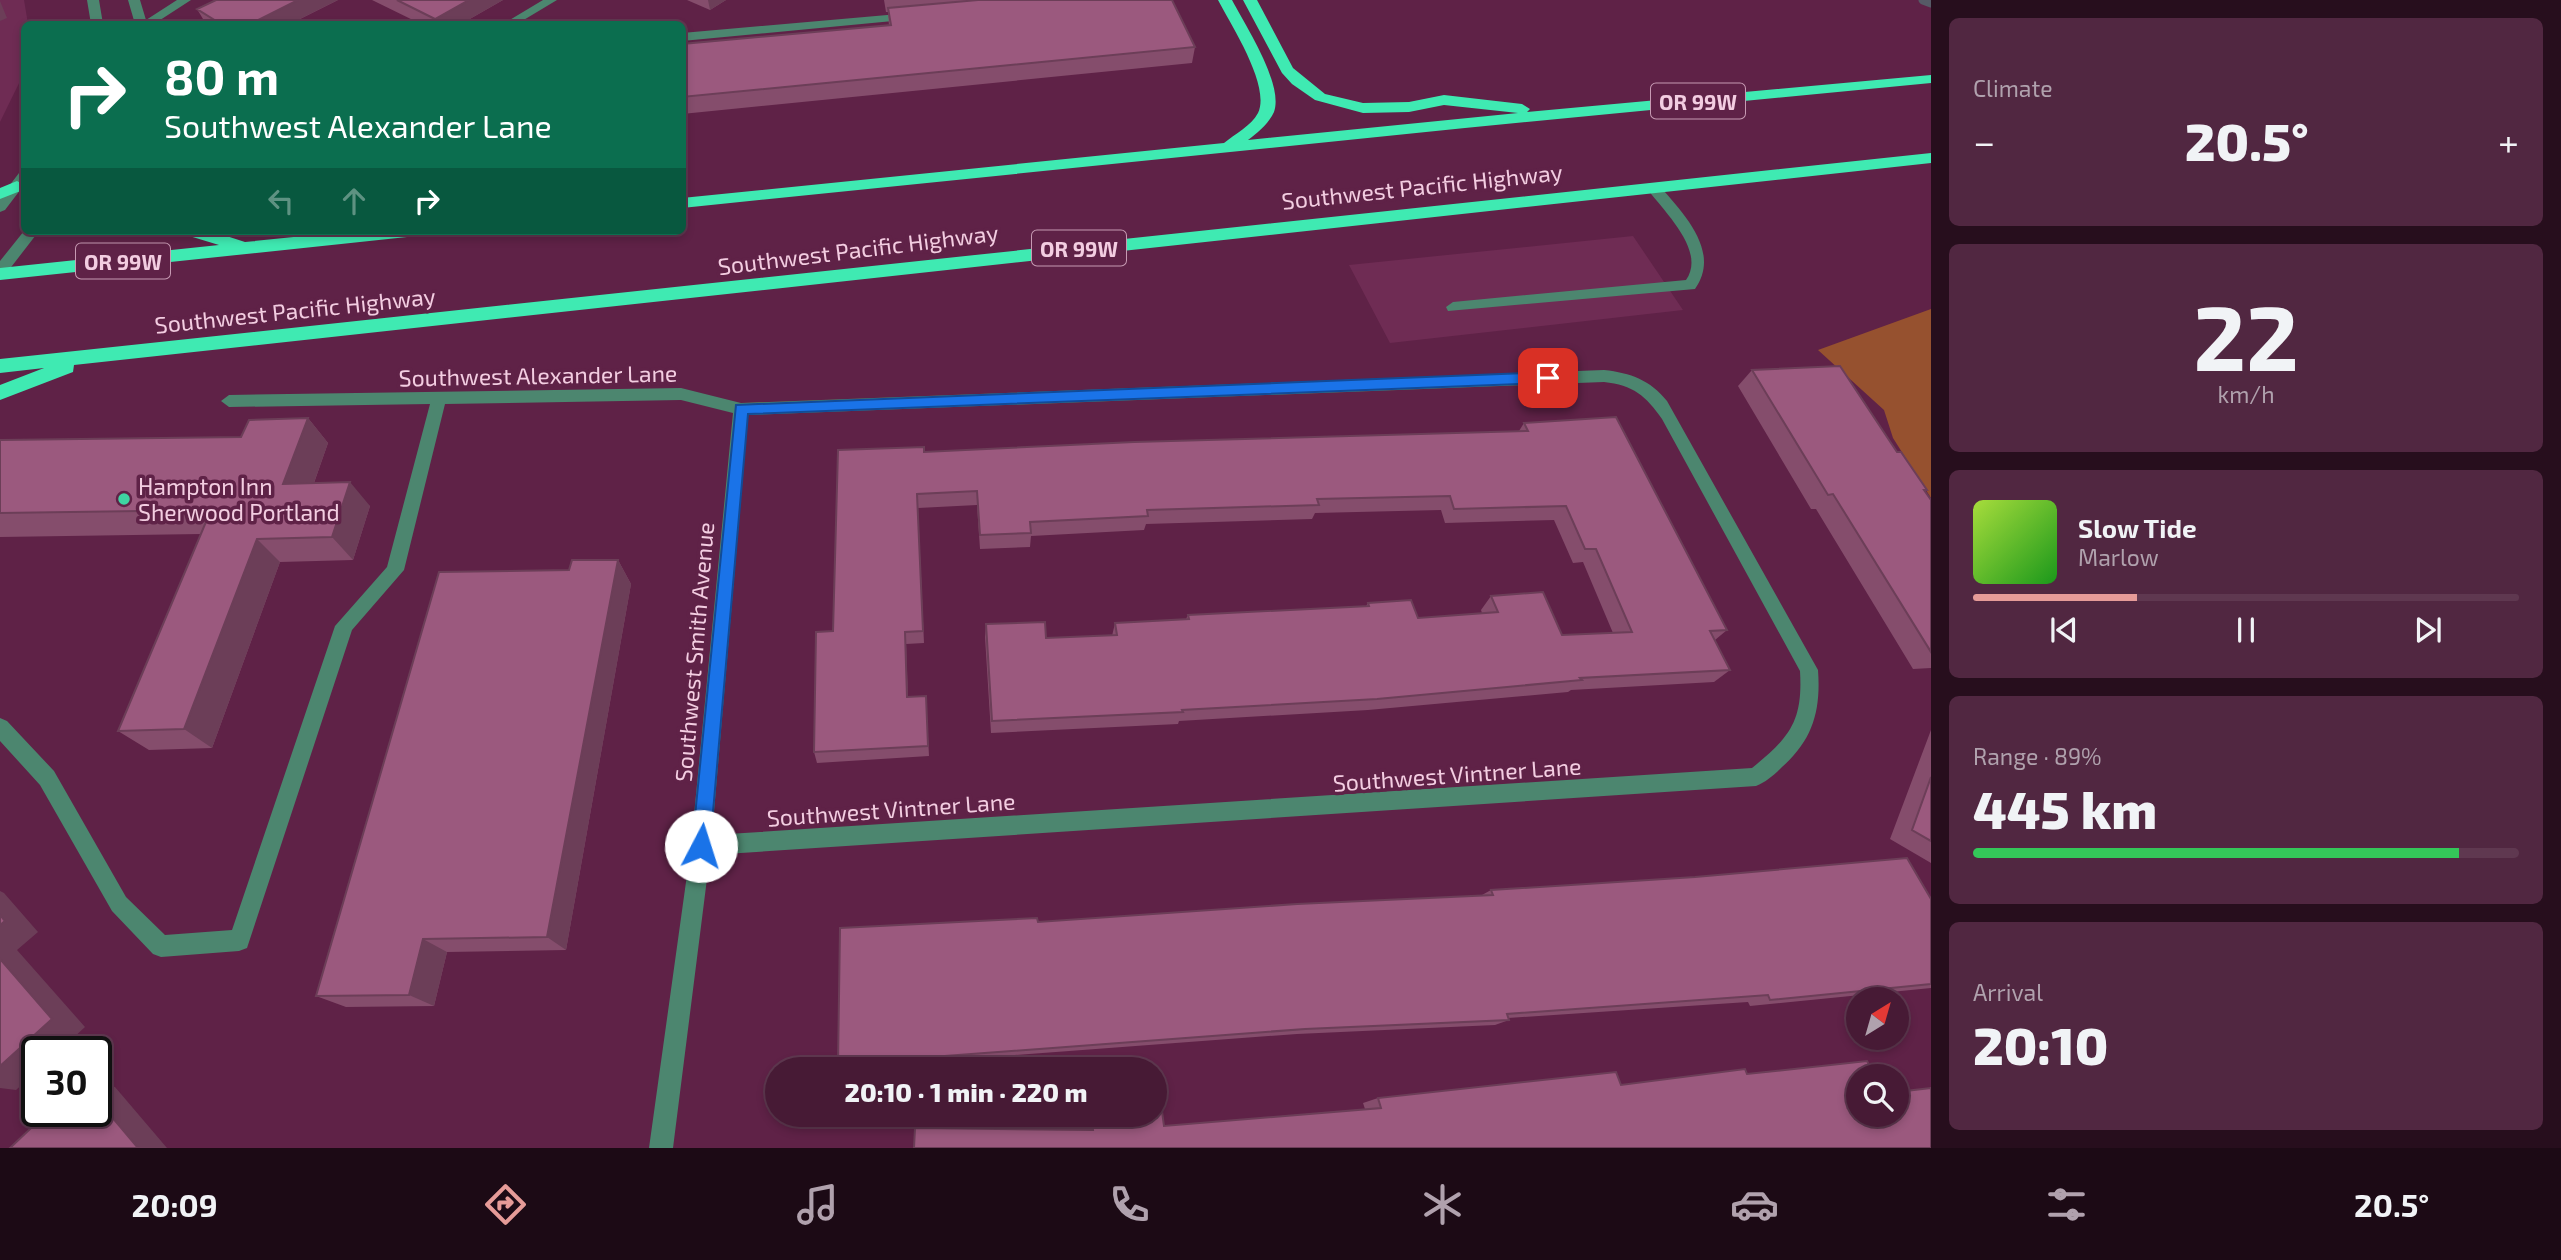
<!DOCTYPE html>
<html lang="en">
<head>
<meta charset="utf-8">
<style>
	:root { --surface:#471a35; --page:#512741; --text:#f1f3f6; --muted:#b0a1ad; --line:#5f3850; --accent:#e69b98 }
	body { margin:0; font-family:"Exo 2",sans-serif; background:var(--page); color:var(--text); height:100vh; display:flex; flex-direction:column; font-size:26px; white-space:nowrap }
	* { box-sizing:border-box; margin:0 }
	p { font-size:23px; color:var(--muted) }
	.icon { flex:none; width:38px; height:38px; fill:none; stroke:currentColor; stroke-width:2; stroke-linecap:round; stroke-linejoin:round }
	.map { position:relative; flex:1; overflow:hidden }
	.side { display:flex; flex-direction:column; gap:18px; padding:18px; background:#270e1d; width:630px }
	.side>* { flex:none }
	.hud { position:absolute; left:21px; top:21px; width:665px; height:214px; border-radius:10px; box-shadow:0 4px 10px #0003,0 0 0 2px var(--line); background:#0b6e4f; color:#fff; overflow:hidden }
	.needle { width:46px; rotate:37deg }
	.controls { position:absolute; left:1846px; top:987px; display:grid; gap:14px }
	.controls a { display:grid; place-items:center; width:63px; height:63px; border-radius:50%; background:var(--surface); box-shadow:0 4px 10px #0003,0 0 0 2px var(--line); font-size:35px }
	.speed { position:absolute; left:21px; top:1036px; display:flex; gap:14px; font-size:35px; font-weight:700; text-align:center }
	.speed>* { display:grid; place-content:center; width:91px; height:91px; border-radius:50%; background:var(--surface); box-shadow:0 4px 10px #0003,0 0 0 2px var(--line); line-height:1 }
	.speed .limit { border:4px solid #111; border-radius:10px; background:#fff; color:#111 }
	.pin { position:absolute; display:grid; place-items:center; width:60px; height:60px; color:#fff; margin:-30px; border-radius:14px; box-shadow:0 4px 10px #0006 }
	.me { position:absolute; width:77px; margin:-38px; rotate:5deg; stroke-linejoin:round; filter:drop-shadow(0 0 5px #0008) }
	.turn { display:flex; align-items:center; gap:24px; height:147px; padding:0 28px; font-size:32px }
	.turn .icon { width:91px; height:91px; stroke-width:2.5 }
	.turn b { display:block; font-size:49px; line-height:60px }
	.lanes { display:flex; align-items:center; height:66px; padding:0 28px; background:#0003; justify-content:center; gap:35px; direction:ltr }
	.lanes .off { opacity:.35 }
	.big { font-size:52px; font-weight:800; line-height:1.1 }
	.side .tile { flex:1; display:flex; flex-direction:column; justify-content:center; gap:10px; min-width:0; padding:0 24px; border-radius:10px; background:var(--page) }
	.side .dial { align-items:center; gap:0 }
	.dial b { font-size:91px; line-height:1 }
	.song { display:flex; align-items:center; gap:21px }
	.cover { width:84px; height:84px; border-radius:10px; background:linear-gradient(135deg,hsl(80 70% 55%),hsl(120 70% 35%)) }
	.played { height:7px; border-radius:4px; background:linear-gradient(90deg,var(--accent) 30%,var(--line) 30%) }
	.keys { display:flex; justify-content:space-around; direction:ltr }
	.heat { display:flex; justify-content:space-between; align-items:center; font-size:38px; direction:ltr }
	.charge { height:10px; border-radius:5px; background:linear-gradient(90deg,#34c759 89%,var(--line) 0) }
	.trip { position:absolute; left:765px; top:1057px; width:402px; height:70px; border-radius:35px; background:var(--surface); box-shadow:0 4px 10px #0003,0 0 0 2px var(--line); font-weight:800; line-height:70px; text-align:center }
	.menu { display:flex; height:112px; justify-content:space-around; align-items:center; background:#1c0a15; color:var(--muted) }
	.menu .icon { width:49px; height:49px }
	.menu .on { color:var(--accent) }
	.menu b { font-size:32px; color:var(--text) }
	main { display:flex; flex:1; min-height:0 }
	.map>svg:first-child { display:block }
</style>
</head>
<body>
<main>
<div class="map">
<svg width="1931" height="1148" viewBox="0 0 1931 1148">
	<rect width="100%" height="100%" fill="#5f2247"/>
	<!-- built -->
	<path fill="#6f2c54" d="M0,0H24L28,24H24V73L0,122Z
		M1633,236L1683,310L1390,343L1349,265Z"/>
	<!-- green -->
	<path fill="#96512f" d="M1931,309V498L1893,438L1884,410L1818,350Z"/>
	<g fill="none" stroke-linecap="round" stroke-linejoin="round">
		<!-- stream -->
		<path stroke="#565a66" stroke-width="9" d="M1923,0L1931,3"/>
		<!-- minor -->
		<path fill="#4c866f" fill-rule="evenodd" d="M87,0H99L103,24H91Z
			M128,0H140L146,20L177,0H191L154,24H135Z
			M543,0H557L517,24H503Z
			M910,13L916,17L914,19L682,41V33Z
			M24,172V185L5,210L0,212V198L19,173Z
			M1653,183L1658,184C1682,212 1722,251 1695,289L1448,311L1446,307L1453,302L1686,280C1707,250 1662,210 1646,187Z
			M24,231H39L5,275L0,276V261Z
			M1604,370C1631,373 1650,380 1667,401L1818,670C1821,710 1813,740 1782,767C1774,775 1766,782 1756,786L710,855L673,1148H649L691,846L733,413L681,400L445,404L404,570L352,630L247,948L239,951L161,957L153,954L112,911L40,785L0,741V718L7,721L54,771L126,897L165,935L232,930L335,626L387,567L430,404L229,407L221,401L229,395L681,388L741,403ZM1604,382C1633,385 1646,396 1662,419L1800,671C1803,721 1790,737 1752,768L712,835L748,415Z"/>
		<!-- highway -->
		<path fill="#3feab2" fill-rule="evenodd" d="M1218,0H1232C1245,25 1284,84 1274,112C1269,123 1258,133 1248,140L1518,113L1444,105L1409,112L1363,113L1315,100L1292,84L1282,73L1243,0H1257L1293,68L1325,94L1363,103L1409,102L1444,95L1522,104L1530,109L1527,112L1931,75V83L1465,128L682,208V198L1224,143C1235,134 1251,126 1258,113C1271,86 1231,25 1218,0Z
			M1931,153V163L74,365L73,372L0,400V385L44,368L0,373V359Z
			M17,181L24,185L23,190L0,199V188Z
			M184,231H211L245,242L353,231H415L407,237L0,280V268L219,245L186,235Z"/>
	</g>
	<!-- wall -->
	<path fill="#854d6c" d="M338,0L290,24H206L197,9Z
		M372,0H503L461,24H421Z
		M687,0H726L710,10Z
		M884,0H1172L1195,47L1192,63L682,114V44L889,26L888,12H886Z
		M1752,370L1897,452L1927,490L1925,491L1931,500V668L1913,669L1816,509H1811L1738,386Z
		M308,418L328,443L314,483L370,506L353,560L280,562L212,748L149,750L118,731L201,534L0,537V440L241,437Z
		M1524,423L1727,630L1715,640L1730,670L1714,682L1571,690L1568,692L1368,710L1179,721L1178,724L991,733L985,637L986,624L1046,638L1112,636L1115,623L1186,619L1188,615L1366,606L1368,603L1418,618L1482,613L1481,610L1491,596L1562,635L1613,633L1583,562L1573,563L1554,520L1445,523L1441,510L1315,513L1312,519L1146,524L1144,530L1031,536L1030,547L980,549L977,505L918,508L924,643L906,644L908,697L926,696L929,756L817,763L814,752L833,631L924,452L1519,431Z
		M618,560L631,584L566,950L447,952L434,1006L346,1007L316,996L569,570Z
		M1931,730V863L1890,839Z
		M1491,890L1931,899V988L1750,1006L1748,1002L1508,1018L1509,1020L1495,1025L1297,1034L841,1068L838,1064L1482,895Z
		M1747,1074L1858,1076L1931,1148L1088,1130L1086,1115H1155L1164,1126L1365,1109L1363,1103L1378,1098L1621,1085Z"/>
	<!-- shaded-wall -->
	<path fill="#6c3e58" d="M298,0H338L290,24H250Z
		M469,0H503L461,24H437L435,19Z
		M708,0H726L710,10Z
		M0,1L7,18L0,21Z
		M308,418L328,443L305,508L283,484Z
		M350,482L370,506L353,560L332,537Z
		M257,539L280,562L212,748L184,729Z
		M618,560L631,584L566,950L547,937Z
		M905,632L906,644L908,709L907,697Z
		M0,891L4,893L38,932L17,950L85,1027L58,1052H37V1071L16,1090L0,1088Z
		M423,939L447,952L434,1006L409,995Z
		M96,1083L115,1087L167,1148H138L96,1098Z"/>
	<!-- building -->
	<path fill="#9b597e" stroke="#6c3e58" stroke-width="2" d="M216,0H298L250,24H221L197,9Z
		M397,0H469L435,19Z
		M978,0H1172L1195,47L682,97V44L891,25L888,8Z
		M1840,366L1897,452H1901L1927,490H1924L1931,500V652L1833,494L1828,495L1752,370Z
		M1616,417L1727,630L1710,631L1730,670L1580,678L1582,680L1377,699L1182,710L1183,712L992,721L986,624L1045,622L1046,638L1117,635L1115,623L1189,619L1188,615L1369,606L1368,603L1411,600L1418,618L1498,612L1491,596L1543,592L1562,635L1632,632L1596,549H1585L1566,506L1454,509L1450,496L1317,499L1319,505L1147,510L1148,516L1030,522L1031,533L980,535L977,491L917,494L923,631L905,632L907,697L926,696L928,746L814,752L816,632L833,631L838,450L924,447V452L1134,442L1528,431L1524,423Z
		M308,418L283,484L350,482L332,537L257,539L184,729L118,731L211,510L0,513V440L241,437L249,420Z
		M572,560H618L547,937L423,939L409,995L316,996L439,572L569,570Z
		M1931,777V841L1912,830Z
		M1907,858L1931,899V984L1770,1000L1768,995L1507,1014L1509,1020L1305,1029L838,1064L840,928L1037,918L1038,922L1297,904L1493,895L1491,890L1695,877Z
		M0,915L5,921L0,925Z
		M0,959L52,1019L0,1066Z
		M1867,1061L1875,1076H1858V1115H1897V1092L1931,1088V1148H914L915,1128L1093,1130L1091,1115H1155V1104H1161L1164,1126L1381,1108L1378,1098L1616,1072L1621,1085L1745,1069L1747,1074Z
		M96,1098L138,1148H10L49,1111H96Z"/>
	<!-- route -->
	<path fill="#1a73e8" stroke="#114b97" stroke-width="2" d="M1548,372L1555,378L1548,383L748,414L710,846L707,852L701,855L694,852L692,846L736,405Z"/>
	<!-- markers -->
	<circle fill="#3fd4a2" stroke="#5f2247" stroke-width="2.5" cx="124" cy="499" r="7"/>
	<g text-anchor="middle" dominant-baseline="central" stroke-width="7" stroke-linejoin="round" paint-order="stroke">
		<!-- shield labels -->
		<g fill="#5f2247" stroke="#c79ab3" stroke-width="2">
			<rect x="1651" y="83.5" width="94" height="35" rx="5"/>
			<rect x="1032" y="230.5" width="94" height="35" rx="5"/>
			<rect x="76" y="243.5" width="94" height="35" rx="5"/>
		</g>
		<g font-size="21" font-weight="bold" fill="#f3cde1">
			<text x="1698" y="101">OR 99W</text>
			<text x="1079" y="248">OR 99W</text>
			<text x="123" y="261">OR 99W</text>
		</g>
		<!-- street labels -->
		<g font-size="23" fill="#f3cde1" stroke="#5f2247">
			<text transform="translate(1422 186) rotate(-6)">Southwest Pacific Highway</text>
			<text transform="translate(858 249) rotate(-7)">Southwest Pacific Highway</text>
			<text transform="translate(295 310) rotate(-6)">Southwest Pacific Highway</text>
			<text transform="translate(538 375) rotate(-1)">Southwest Alexander Lane</text>
			<text transform="translate(694 652) rotate(-85)">Southwest Smith Avenue</text>
			<text transform="translate(1457 774) rotate(-4)">Southwest Vintner Lane</text>
			<text transform="translate(891 809) rotate(-4)">Southwest Vintner Lane</text>
		</g>
		<!-- poi labels -->
		<g font-size="23" fill="#f3cde1" stroke="#5f2247" text-anchor="start">
			<text x="138" y="486">Hampton Inn<tspan x="138" dy="26">Sherwood Portland</tspan></text>
		</g>
	</g>
</svg>
<div class="controls">
<a><svg class="needle" viewBox="-14 -14 28 28"><path d="M0-13l5 13h-10z" fill="#e53935"/><path d="M0 13l5-13h-10z" fill="#b0a1ad"/></svg></a>
<a><svg class="icon" aria-label="search" viewBox="0 0 24 24"><circle cx="10" cy="10" r="6"/><path d="M15 15l6 6"/></svg></a>
</div>
<div class="speed"><div class="limit">30</div></div>
<div class="pin" style="left:1548px;top:378px;background:#d93025"><svg class="icon" aria-label="arrive" viewBox="0 0 24 24"><path d="M6 21V4h12l-3 4 3 4H6"/></svg></div>
<svg class="me" style="left:701px;top:846px" viewBox="-20 -20 40 40"><circle r="19" fill="#fff"/><path d="M0-13L10 11 0 6-10 11z" fill="#1a73e8"/></svg>
<div class="trip">20:10 · 1 min · 220 m</div>
<div class="hud">
<div class="turn"><svg class="icon" aria-label="right" viewBox="0 0 24 24"><path d="M7 20v-9h11M14 6l5 5-5 5"/></svg><div><b>80 m</b>Southwest Alexander Lane</div></div>
<div class="lanes"><svg class="icon off" aria-label="left" viewBox="0 0 24 24"><path d="M17 20v-9H6M10 6l-5 5 5 5"/></svg><svg class="icon off" aria-label="ahead" viewBox="0 0 24 24"><path d="M12 20V5M6 11l6-6 6 6"/></svg><svg class="icon" aria-label="right" viewBox="0 0 24 24"><path d="M7 20v-9h11M14 6l5 5-5 5"/></svg></div>
</div>
</div>
<section class="side">
<div class="tile"><p>Climate</p>
<div class="heat"><a>−</a><b class="big">20.5°</b><a>+</a></div>
</div>
<div class="tile dial"><b>22</b><p>km/h</p></div>
<div class="tile">
<div class="song"><i class="cover"></i><div><b>Slow Tide</b><p>Marlow</p></div></div>
<div class="played"></div>
<div class="keys"><svg class="icon" aria-label="previous" viewBox="0 0 24 24"><path d="M18 5L8 12l10 7zM5 5v14"/></svg><svg class="icon" aria-label="pause" viewBox="0 0 24 24"><path d="M8 5v14M16 5v14"/></svg><svg class="icon" aria-label="next" viewBox="0 0 24 24"><path d="M6 5l10 7-10 7zM19 5v14"/></svg></div>
</div>
<div class="tile"><p>Range · 89%</p><b class="big">445 km</b><div class="charge"></div></div>
<div class="tile"><p>Arrival</p><b class="big">20:10</b></div>
</section>
</main>
<nav class="menu">
<b>20:09</b>
<svg class="icon on" aria-label="directions" viewBox="0 0 24 24"><path d="M12 3l9 9-9 9-9-9zM9 14v-3h6M13 9l2 2-2 2"/></svg>
<svg class="icon" aria-label="music" viewBox="0 0 24 24"><path d="M9 18V5l10-2v13"/><circle cx="6" cy="18" r="3"/><circle cx="16" cy="16" r="3"/></svg>
<svg class="icon" aria-label="phone" viewBox="0 0 24 24"><path d="M5 4h4l2 5-3 2q2 4 5 5l2-3 5 2v4C11 20 4 13 5 4z"/></svg>
<svg class="icon" aria-label="climate" viewBox="0 0 24 24"><path d="M12 3v18M4 7l16 10M4 17L20 7"/></svg>
<svg class="icon" aria-label="car" viewBox="0 0 24 24"><path d="M5 17H2v-5l4-1 3-4h7l3 4 3 1v5h-3M9 17h6M6 11h13"/><circle cx="7" cy="17" r="2"/><circle cx="17" cy="17" r="2"/></svg>
<svg class="icon" aria-label="filters" viewBox="0 0 24 24"><path d="M4 7h16M4 17h16"/><circle cx="9" cy="7" r="2"/><circle cx="15" cy="17" r="2"/></svg>
<b>20.5°</b>
</nav>
</body>
</html>
